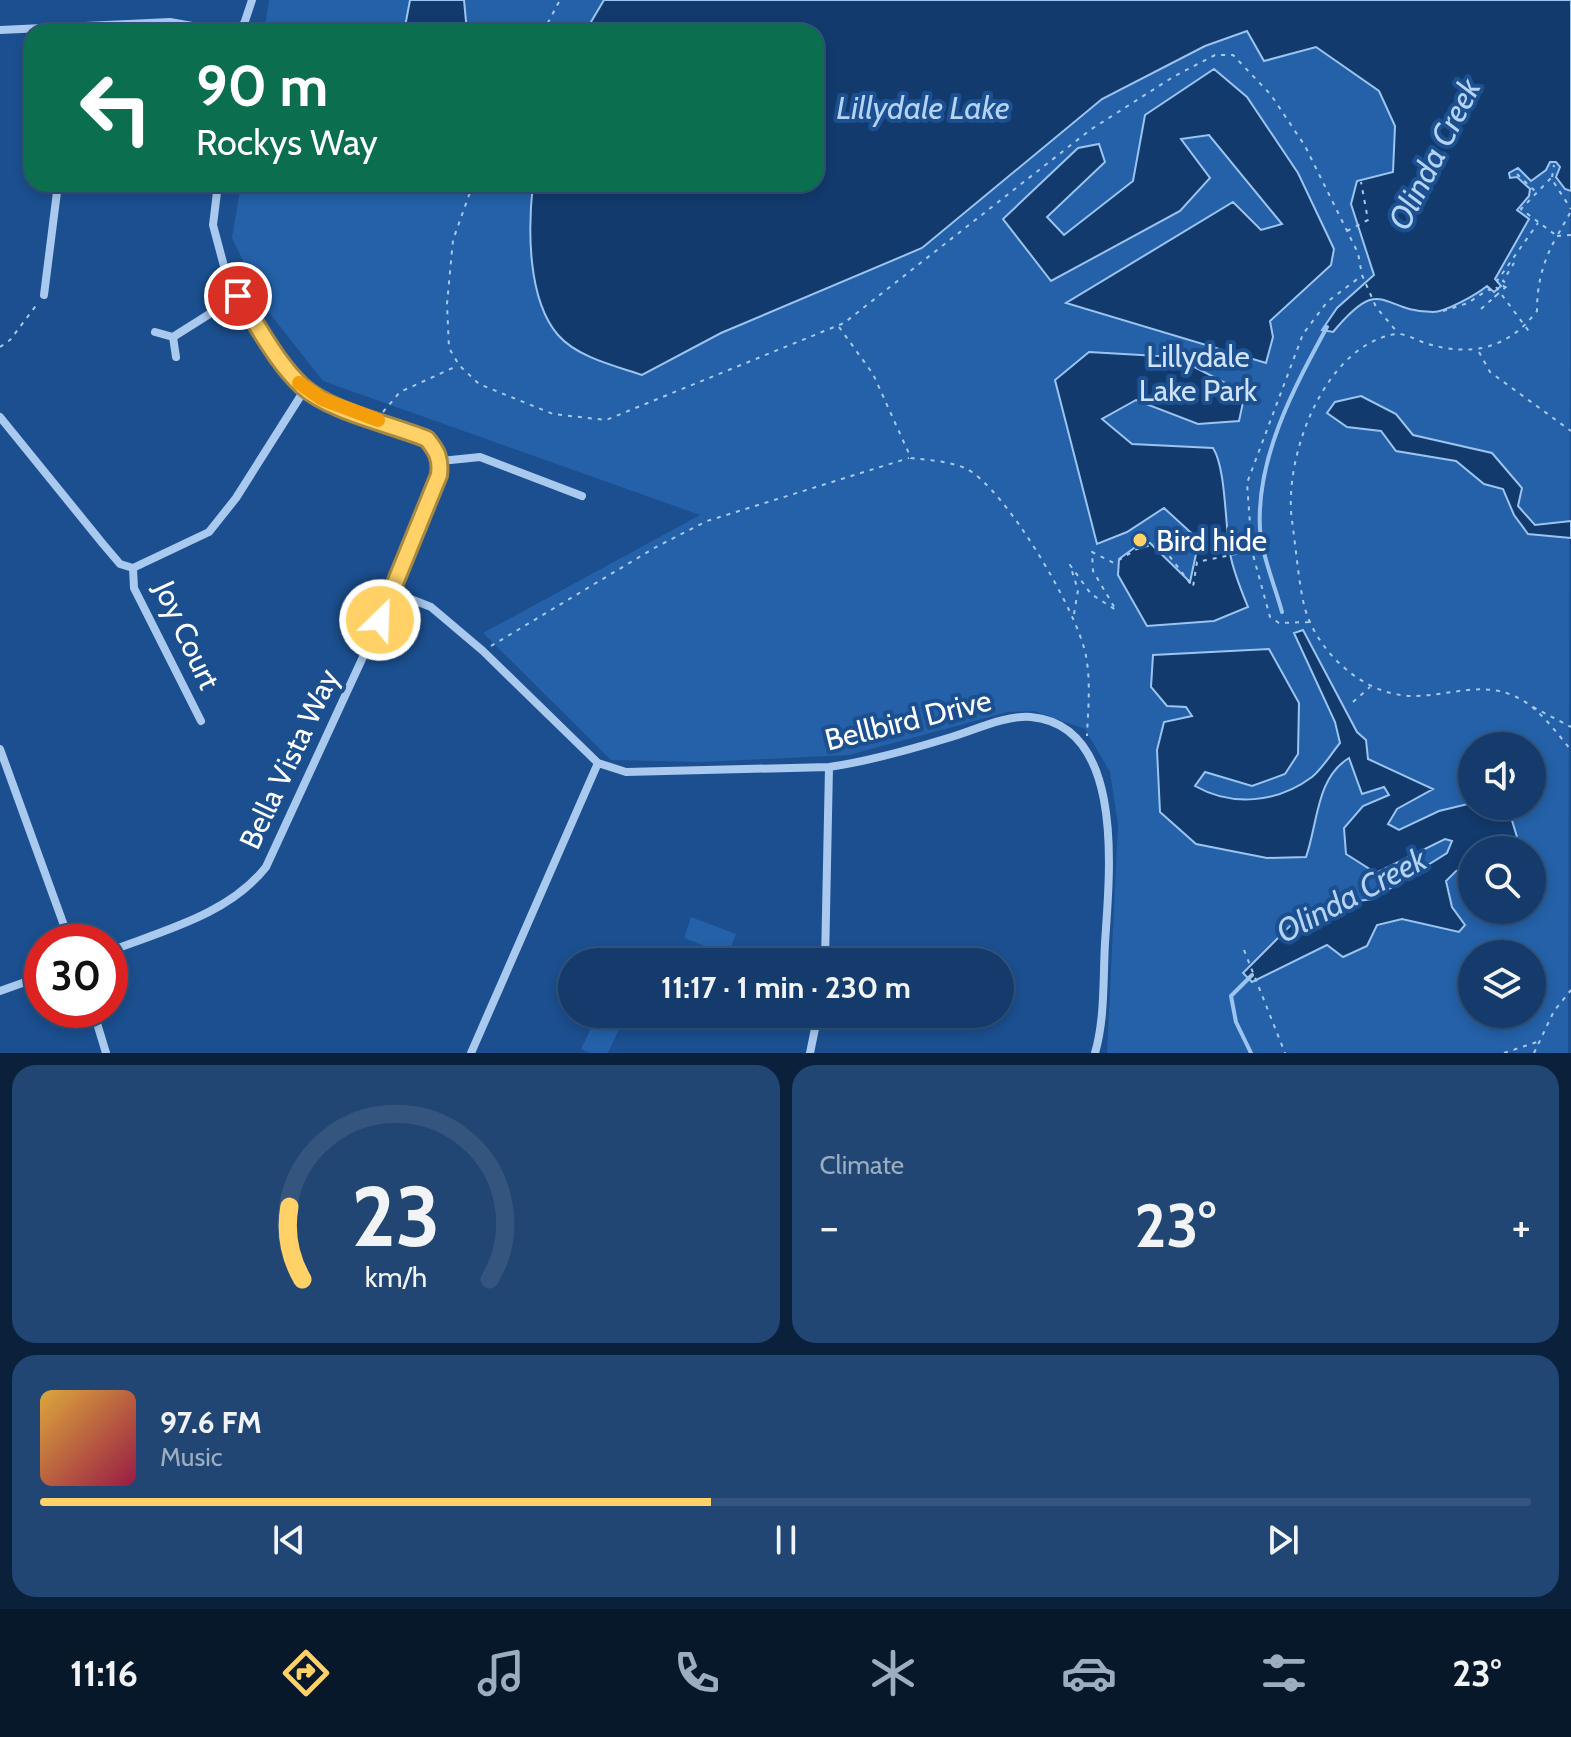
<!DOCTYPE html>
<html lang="en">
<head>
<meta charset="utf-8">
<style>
	:root { --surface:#143b6b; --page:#214673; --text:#f1f3f6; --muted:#9dadc1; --line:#33557e; --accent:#ffd166 }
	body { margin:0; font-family:Cabin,sans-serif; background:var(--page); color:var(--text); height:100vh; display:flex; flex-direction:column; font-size:30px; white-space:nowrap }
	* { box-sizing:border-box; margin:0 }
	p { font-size:26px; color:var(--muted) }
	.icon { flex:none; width:44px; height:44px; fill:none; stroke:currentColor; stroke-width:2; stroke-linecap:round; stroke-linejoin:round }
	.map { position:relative; height:1053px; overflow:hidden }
	.sheet { display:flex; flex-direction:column; gap:12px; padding:12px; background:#0b203b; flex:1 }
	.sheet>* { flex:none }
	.guide { position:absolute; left:24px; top:24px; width:800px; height:168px; border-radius:24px; box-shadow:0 4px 12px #0003,0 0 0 2px var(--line); background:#0b6e4f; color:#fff; overflow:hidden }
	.controls { position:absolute; left:1458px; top:732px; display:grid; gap:16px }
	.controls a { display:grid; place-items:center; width:88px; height:88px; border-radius:50%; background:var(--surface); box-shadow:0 4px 12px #0003,0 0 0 2px var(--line); font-size:40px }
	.speed { position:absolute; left:24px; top:924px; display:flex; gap:16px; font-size:40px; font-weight:700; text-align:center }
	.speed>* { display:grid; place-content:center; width:104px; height:104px; border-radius:50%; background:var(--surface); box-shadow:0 4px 12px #0003,0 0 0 2px var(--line); line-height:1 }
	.speed .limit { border:12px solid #d22; background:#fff; color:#111 }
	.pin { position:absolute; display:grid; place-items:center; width:68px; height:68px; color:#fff; margin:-34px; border:4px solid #fff; border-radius:50%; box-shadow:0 2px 8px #0007 }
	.me { position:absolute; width:88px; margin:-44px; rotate:24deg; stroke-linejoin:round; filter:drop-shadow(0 0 6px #0008) }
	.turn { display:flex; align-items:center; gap:28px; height:168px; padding:0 40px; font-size:36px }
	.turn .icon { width:104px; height:104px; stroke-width:2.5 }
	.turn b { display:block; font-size:56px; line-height:68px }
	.big { font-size:60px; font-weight:700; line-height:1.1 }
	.sheet .card { flex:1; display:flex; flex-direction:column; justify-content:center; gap:12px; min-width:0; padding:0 28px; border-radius:24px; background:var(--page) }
	.sheet .dial { align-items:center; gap:0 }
	.dial svg { height:208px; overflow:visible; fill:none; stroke:var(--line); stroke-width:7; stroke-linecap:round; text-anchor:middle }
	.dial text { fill:var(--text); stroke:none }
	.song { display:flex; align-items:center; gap:24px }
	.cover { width:96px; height:96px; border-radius:12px; background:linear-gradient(135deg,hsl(40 70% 55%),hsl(340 70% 35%)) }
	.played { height:8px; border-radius:4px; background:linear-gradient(90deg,var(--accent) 45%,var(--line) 45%) }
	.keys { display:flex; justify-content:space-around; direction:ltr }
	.heat { display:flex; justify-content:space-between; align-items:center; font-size:44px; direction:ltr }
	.sheet .tiles { flex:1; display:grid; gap:12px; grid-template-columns:1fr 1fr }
	.card:last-child { grid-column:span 2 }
	.trip { position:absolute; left:558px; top:948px; width:456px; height:80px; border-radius:40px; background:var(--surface); box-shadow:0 4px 12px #0003,0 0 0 2px var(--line); font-weight:700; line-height:80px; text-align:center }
	.dock { display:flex; height:128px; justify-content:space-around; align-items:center; background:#08182b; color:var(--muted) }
	.dock .icon { width:56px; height:56px }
	.dock .current { color:var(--accent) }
	.dock b { font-size:36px; color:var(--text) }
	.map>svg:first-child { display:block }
</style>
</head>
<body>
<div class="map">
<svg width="1571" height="1053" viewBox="0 0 1571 1053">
	<rect width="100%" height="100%" fill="#1b4f8f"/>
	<!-- green -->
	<path fill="#2461a8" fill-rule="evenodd" d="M269,0H1571L1568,1053H1107L1118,825L1110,772L1085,729L1034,711L1008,712L849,755L702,762L611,760L483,633L700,515L323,381L267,310L232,238L241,184H816V32H264ZM1472,746H1532V806H1472ZM1472,850H1532V910H1472ZM1472,954H1532V1014H1472Z
		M691,917L736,934L728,955L684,938Z
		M598,1014H626L608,1053H590L581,1049Z"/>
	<!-- water -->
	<path fill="#123a6d" stroke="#9cc4f0" stroke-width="2" d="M410,0H464L467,32H404Z
		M604,0H1571V191L1565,189L1556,177L1560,167L1556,162H1550L1546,170L1531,181L1518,168L1509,173L1510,178L1517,177L1530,189L1529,196L1517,210L1529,219L1495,279L1501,286L1494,292L1487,286C1476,295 1445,312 1433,312C1380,312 1383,272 1333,332L1322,330L1337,308L1374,275L1351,204L1357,181L1393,172L1395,126L1379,91L1316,47L1264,61L1247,31L1205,46L1102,99L922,248L721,333L642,375C615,366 577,357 558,335C527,299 528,227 533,184H816V32H585Z
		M1214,69L1247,97L1298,173L1334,249L1331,265L1270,321L1273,337L1266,363L1066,303L1233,202L1261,230L1282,224L1209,135L1181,139L1210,178L1180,211L1051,281L1003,219L1078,148L1099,144L1105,162L1047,217L1064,235L1133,181L1145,115Z
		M1089,352L1175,357L1245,393L1239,421L1198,424L1136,400L1102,419L1132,444L1213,448C1226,468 1225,525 1230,553C1233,571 1241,590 1248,607L1214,621L1147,626L1118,575L1119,559L1141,543H1150L1190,582L1199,540L1164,508L1127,532L1097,544L1055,380Z
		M1361,396L1396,414L1413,435L1492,453L1522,488L1518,506L1535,525L1571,521V538L1528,534L1514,515L1503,489L1484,484L1456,461L1396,451L1381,431L1347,427L1327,413L1335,402Z
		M1303,630L1357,732L1366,740L1368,759L1433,789L1397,809L1388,824L1399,830L1439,811L1472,803V806H1493L1510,814L1517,837L1500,850H1472V865L1456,871L1446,881L1452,907L1465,925L1459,932L1402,919L1377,925L1367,946L1343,957L1327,945L1252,982L1243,973L1293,923L1335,904L1373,899L1447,853L1452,841L1445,839L1376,873L1346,854L1344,828L1363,806L1389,795L1384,787L1362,794L1349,758C1316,778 1318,823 1306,857L1267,858L1196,844L1160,812L1157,750L1164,722L1192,716L1186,707L1167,706L1151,687L1153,655L1269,649L1299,703L1298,754L1285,774L1252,786L1205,772L1195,786C1232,807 1277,803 1312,777C1322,769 1331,754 1340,743L1335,722L1294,633Z"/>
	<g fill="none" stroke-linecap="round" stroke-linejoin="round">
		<!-- stream -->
		<path stroke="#9cc4f0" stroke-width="4" d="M1282,612C1275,586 1262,556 1260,529C1256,457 1294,388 1327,327
			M1251,1053L1236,1022L1231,996L1252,975"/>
		<!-- path -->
		<path stroke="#a9c9ee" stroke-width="2" stroke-dasharray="4 6" stroke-linecap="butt" d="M543,32L560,0
			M1517,174L1536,192
			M1552,177L1554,165
			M473,184L453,240L447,304L449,348L459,365L479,384L553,414L606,420L844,323L1090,130L1173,77L1215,55H1233L1271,95L1305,146L1358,253L1362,275L1376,307L1398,333
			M1570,213L1557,236L1521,209L1551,178L1571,209
			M1347,231L1368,220L1361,182
			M1571,235L1557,236C1543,261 1537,283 1537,311C1507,350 1470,357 1425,343C1417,340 1404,333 1396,334C1324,345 1283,458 1292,521C1296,548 1298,578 1304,605C1316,652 1364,696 1413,696C1448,696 1481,681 1514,696C1538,706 1555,731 1571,750
			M1496,287L1531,334
			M1506,288L1497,281L1538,223
			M1481,309L1508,285L1503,281L1514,263
			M1443,311L1468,303L1489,289L1496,297
			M839,327L873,374L911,458C928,460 948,461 965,468C1005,487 1078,612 1086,656C1091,683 1088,710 1087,736
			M0,347L10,340L38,303
			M1479,352L1490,372L1571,431
			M383,412L400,392L457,366
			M1074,614L1078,590L1070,565L1091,594L1116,610L1093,571L1092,552L1114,563L1137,549L1155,544L1164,549L1193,587L1197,562L1250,551
			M1309,622L1279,623L1270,617L1252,551L1247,483L1303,334L1327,302L1360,277
			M491,646L656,547L707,521L909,458
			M1353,702L1370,687
			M1533,707L1571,727
			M1244,950L1285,1053
			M1504,1053L1540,1041
			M1534,1053L1554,1011L1571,990"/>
		<!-- minor -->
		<path stroke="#a9c9ee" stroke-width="8" d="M0,30L170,22L226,32
			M230,32L244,24L252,0
			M218,184L213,225L225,270L291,375L322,399L427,439L441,461L480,457L582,496
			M44,295L58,184
			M155,332L173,337L176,357
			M173,337L238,296
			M0,417L103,544L120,564L133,568L209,532L236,498L305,389
			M133,568L134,588L201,721
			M393,592L431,607L483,651L598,763L626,772L829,767C870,761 909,750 948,738C973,731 1005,715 1031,717C1127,726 1109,878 1105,943C1103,979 1105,1019 1095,1053
			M0,749L70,942
			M110,951C165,930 229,914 266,867L393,592L439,475L441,461
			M825,962L829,767
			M0,991L42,976
			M93,1010L106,1053
			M471,1053L598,763
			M810,1053L818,1014"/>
	</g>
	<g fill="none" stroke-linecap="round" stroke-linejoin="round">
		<defs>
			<path id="route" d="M238,296C258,325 276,362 302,386C330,412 391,424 427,439C437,451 441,459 439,475L380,620"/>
		</defs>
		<!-- route casing -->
		<use href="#route" stroke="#a68842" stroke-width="20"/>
		<!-- route -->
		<use href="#route" stroke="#ffd166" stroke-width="14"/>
		<!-- slow -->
		<path stroke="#f59e0b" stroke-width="14" d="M299,383L322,399L378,420"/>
	</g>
	<!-- markers -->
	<circle fill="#ffd166" stroke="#1b4f8f" stroke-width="3" cx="1140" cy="540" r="8"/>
	<g text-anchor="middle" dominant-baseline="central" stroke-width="8" stroke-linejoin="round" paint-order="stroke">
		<!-- park labels -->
		<g font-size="30" fill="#cfe3fa" stroke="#1b4f8f">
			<text x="1198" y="356">Lillydale<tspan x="1198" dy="34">Lake Park</tspan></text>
		</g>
		<!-- poi labels -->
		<g font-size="30" fill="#fff" stroke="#1b4f8f" text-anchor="start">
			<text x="1156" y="540">Bird hide</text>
		</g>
		<!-- street labels -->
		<g font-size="30" fill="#fff" stroke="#1b4f8f">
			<text transform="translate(187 635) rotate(65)">Joy Court</text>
			<text transform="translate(908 720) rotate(-14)">Bellbird Drive</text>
			<text transform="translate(289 759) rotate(-65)">Bella Vista Way</text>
		</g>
		<!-- water labels -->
		<g font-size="32" font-style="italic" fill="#b5d3f5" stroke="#1b4f8f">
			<text x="923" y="107">Lillydale Lake</text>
			<text transform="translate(1434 154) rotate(-63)">Olinda Creek</text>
			<text transform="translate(1351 895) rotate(-28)">Olinda Creek</text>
		</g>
	</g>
</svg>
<div class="controls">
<a><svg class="icon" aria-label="sound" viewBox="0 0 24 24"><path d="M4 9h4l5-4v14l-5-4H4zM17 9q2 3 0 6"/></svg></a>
<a><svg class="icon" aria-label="search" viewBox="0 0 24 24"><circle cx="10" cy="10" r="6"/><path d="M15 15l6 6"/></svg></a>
<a><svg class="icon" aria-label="layers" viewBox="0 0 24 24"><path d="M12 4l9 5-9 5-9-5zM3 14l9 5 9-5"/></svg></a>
</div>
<div class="speed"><div class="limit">30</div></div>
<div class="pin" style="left:238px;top:296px;background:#d93025"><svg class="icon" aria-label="arrive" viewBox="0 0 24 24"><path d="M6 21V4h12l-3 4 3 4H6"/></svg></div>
<svg class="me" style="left:380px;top:620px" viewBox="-20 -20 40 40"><circle r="17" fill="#ffd166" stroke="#fff" stroke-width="3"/><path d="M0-11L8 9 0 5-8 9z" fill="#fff"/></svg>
<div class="trip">11:17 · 1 min · 230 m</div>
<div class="guide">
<div class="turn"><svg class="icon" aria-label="left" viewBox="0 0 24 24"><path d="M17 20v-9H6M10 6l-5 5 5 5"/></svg><div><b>90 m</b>Rockys Way</div></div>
</div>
</div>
<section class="sheet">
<div class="tiles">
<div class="card dial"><svg viewBox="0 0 100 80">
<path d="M14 69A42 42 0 1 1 86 69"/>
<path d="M14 69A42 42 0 0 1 9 41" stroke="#ffd166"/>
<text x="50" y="56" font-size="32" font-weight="700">23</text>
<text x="50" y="72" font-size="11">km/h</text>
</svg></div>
<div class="card"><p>Climate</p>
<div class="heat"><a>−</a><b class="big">23°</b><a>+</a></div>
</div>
<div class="card">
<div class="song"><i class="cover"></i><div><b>97.6 FM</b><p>Music</p></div></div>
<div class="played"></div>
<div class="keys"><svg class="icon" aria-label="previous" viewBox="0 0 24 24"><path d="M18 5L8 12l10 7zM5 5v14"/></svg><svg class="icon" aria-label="pause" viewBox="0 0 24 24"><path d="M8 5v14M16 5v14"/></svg><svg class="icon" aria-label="next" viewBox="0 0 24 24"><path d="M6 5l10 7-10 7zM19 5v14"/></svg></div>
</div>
</div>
</section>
<nav class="dock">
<b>11:16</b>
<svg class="icon current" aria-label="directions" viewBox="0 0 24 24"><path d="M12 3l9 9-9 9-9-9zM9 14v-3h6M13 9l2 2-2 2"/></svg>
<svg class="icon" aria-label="music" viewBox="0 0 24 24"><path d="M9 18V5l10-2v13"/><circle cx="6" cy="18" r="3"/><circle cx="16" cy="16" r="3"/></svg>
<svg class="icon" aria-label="phone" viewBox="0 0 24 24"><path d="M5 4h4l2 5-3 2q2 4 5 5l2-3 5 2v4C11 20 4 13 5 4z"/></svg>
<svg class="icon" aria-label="climate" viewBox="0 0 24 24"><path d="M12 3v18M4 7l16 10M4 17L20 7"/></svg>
<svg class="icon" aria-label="car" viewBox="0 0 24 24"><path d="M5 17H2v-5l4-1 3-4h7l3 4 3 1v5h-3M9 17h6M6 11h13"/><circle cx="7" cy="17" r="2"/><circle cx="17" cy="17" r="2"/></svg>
<svg class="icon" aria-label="filters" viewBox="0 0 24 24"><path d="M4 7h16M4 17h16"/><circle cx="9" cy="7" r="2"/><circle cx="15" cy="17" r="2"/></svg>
<b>23°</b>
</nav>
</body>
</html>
